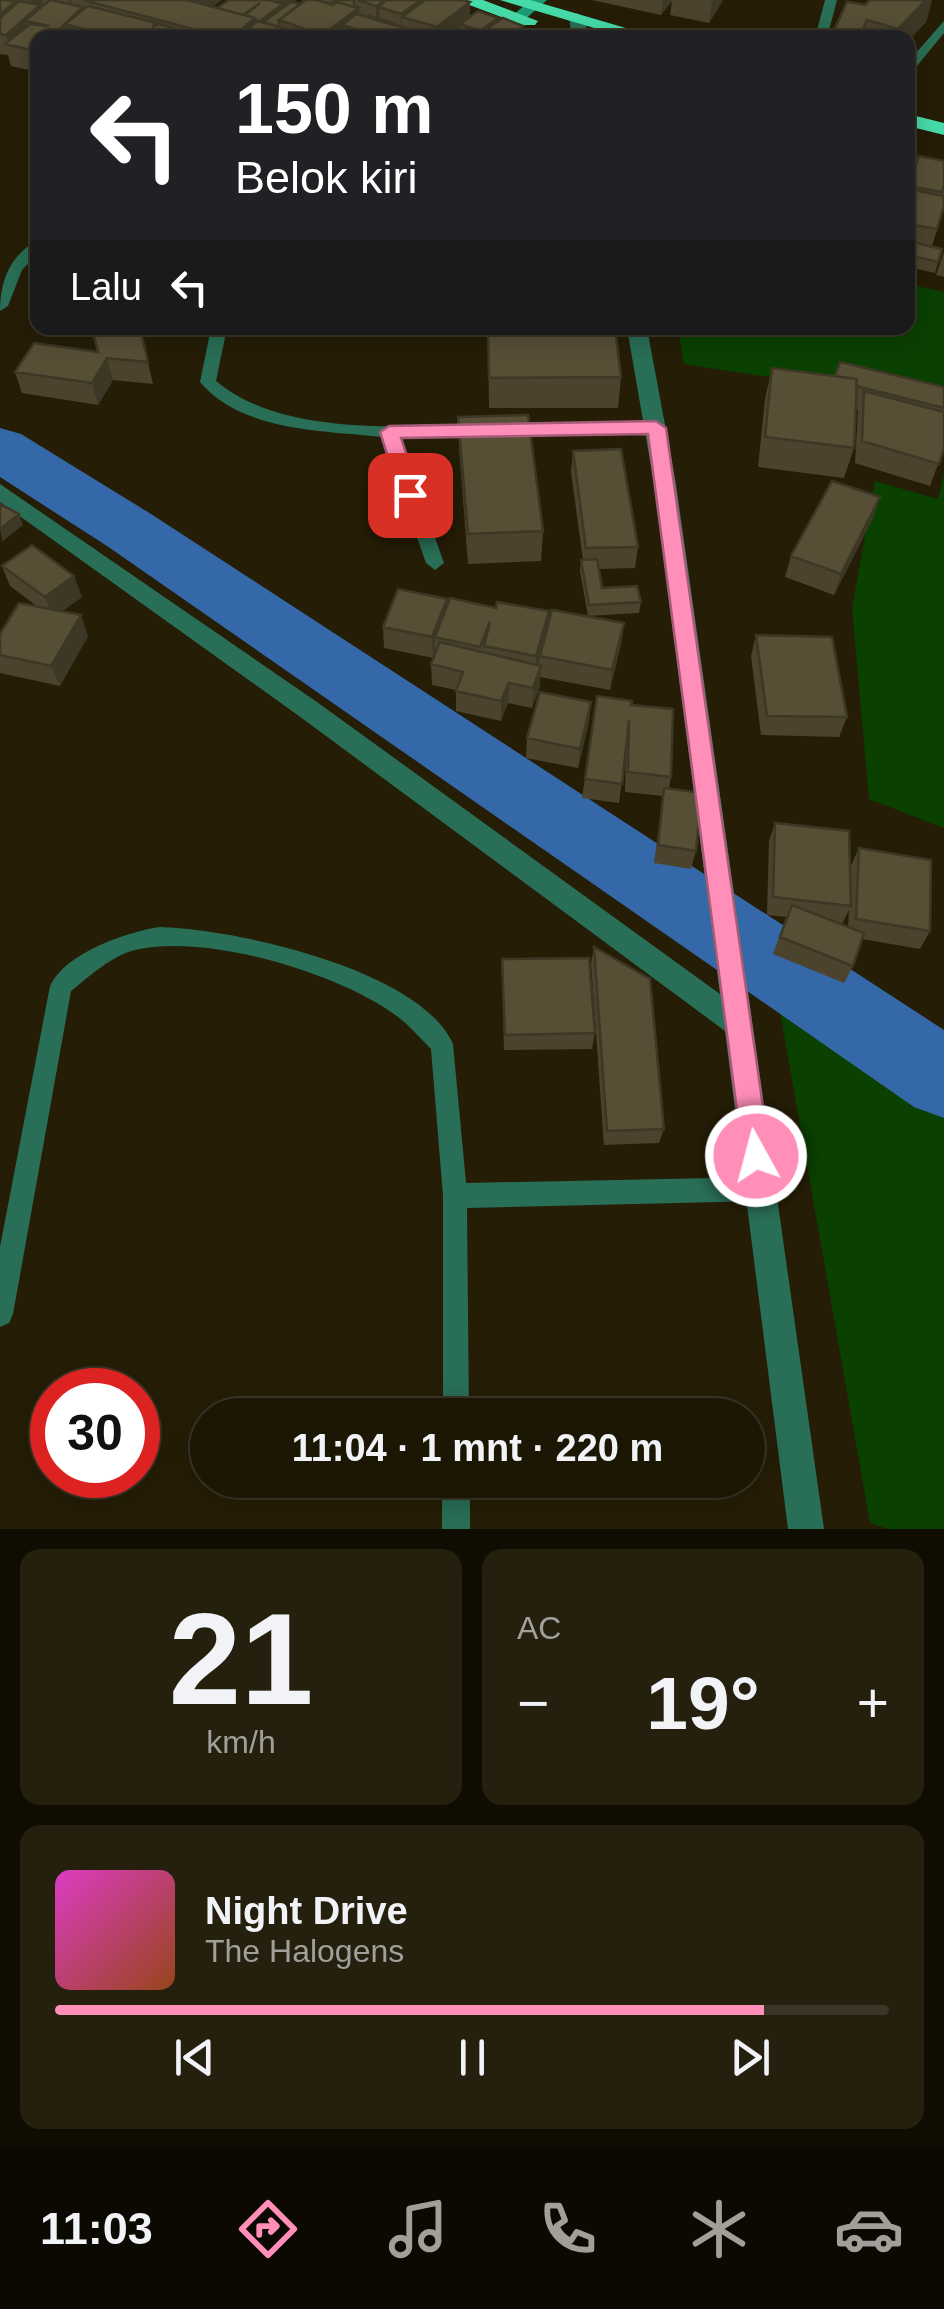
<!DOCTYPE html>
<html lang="id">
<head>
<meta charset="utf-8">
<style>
	:root { --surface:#1c1604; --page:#251f0e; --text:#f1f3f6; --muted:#a09f9a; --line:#3a3526; --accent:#ff8eb9 }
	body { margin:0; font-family:Helvetica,sans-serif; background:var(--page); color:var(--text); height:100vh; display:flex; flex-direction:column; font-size:38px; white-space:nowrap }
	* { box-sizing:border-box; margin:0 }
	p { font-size:32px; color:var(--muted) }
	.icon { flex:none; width:55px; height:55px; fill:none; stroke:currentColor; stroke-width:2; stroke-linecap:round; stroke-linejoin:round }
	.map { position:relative; height:1529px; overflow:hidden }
	.panel { display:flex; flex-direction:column; gap:20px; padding:20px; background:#0f0c02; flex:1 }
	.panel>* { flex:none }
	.top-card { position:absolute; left:30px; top:30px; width:885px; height:305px; border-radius:20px; box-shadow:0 5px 25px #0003,0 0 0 2px var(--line); background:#202124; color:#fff; overflow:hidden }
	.speed { position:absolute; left:30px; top:1368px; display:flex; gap:20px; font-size:50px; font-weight:700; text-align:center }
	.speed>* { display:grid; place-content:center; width:130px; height:130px; border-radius:50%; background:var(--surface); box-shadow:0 5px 25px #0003,0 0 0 2px var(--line); line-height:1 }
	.speed .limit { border:15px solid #d22; background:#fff; color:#111 }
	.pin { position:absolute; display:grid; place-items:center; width:85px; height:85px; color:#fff; margin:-42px; border-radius:20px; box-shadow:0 5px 15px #0006 }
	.me { position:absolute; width:110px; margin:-55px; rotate:353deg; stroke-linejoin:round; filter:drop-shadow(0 0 8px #0008) }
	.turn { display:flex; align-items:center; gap:35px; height:210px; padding:0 40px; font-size:45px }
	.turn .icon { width:130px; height:130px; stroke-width:2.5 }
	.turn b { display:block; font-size:70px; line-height:85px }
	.then { display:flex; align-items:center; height:95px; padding:0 40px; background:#0003; gap:20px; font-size:38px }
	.big { font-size:75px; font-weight:700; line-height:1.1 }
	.panel .widget { flex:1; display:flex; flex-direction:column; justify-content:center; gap:15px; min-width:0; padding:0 35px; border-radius:20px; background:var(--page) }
	.panel .dial { align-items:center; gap:0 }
	.dial b { font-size:130px; line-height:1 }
	.song { display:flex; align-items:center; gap:30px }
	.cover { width:120px; height:120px; border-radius:15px; background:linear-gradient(135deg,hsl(310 70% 55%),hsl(20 70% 35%)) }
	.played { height:10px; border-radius:5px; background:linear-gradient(90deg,var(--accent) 85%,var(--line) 85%) }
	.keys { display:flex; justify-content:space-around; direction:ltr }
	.heat { display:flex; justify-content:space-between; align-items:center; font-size:55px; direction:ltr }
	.panel .tiles { flex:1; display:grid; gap:20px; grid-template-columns:1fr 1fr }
	.widget:last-child { grid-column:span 2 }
	.trip { position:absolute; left:190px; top:1398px; width:575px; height:100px; border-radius:50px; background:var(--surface); box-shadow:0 5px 25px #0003,0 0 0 2px var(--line); font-weight:700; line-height:100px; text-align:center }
	.dock { display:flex; height:160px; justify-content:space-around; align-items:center; background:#0b0902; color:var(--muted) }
	.dock .icon { width:70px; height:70px }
	.dock .on { color:var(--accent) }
	.dock b { font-size:45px; color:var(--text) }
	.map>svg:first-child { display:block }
</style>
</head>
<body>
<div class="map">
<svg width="944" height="1529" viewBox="0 0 944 1529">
	<rect width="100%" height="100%" fill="#251d06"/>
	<!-- green -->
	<path fill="#0a4000" d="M908,284L944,292V404L684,364L678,328H908Z
		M944,473V828L869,799L852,608L875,481L938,499Z
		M779,1006L944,1118V1529H888L870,1523Z"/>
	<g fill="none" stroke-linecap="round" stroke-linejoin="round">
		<!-- river -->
		<path fill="#3468a9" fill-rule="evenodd" d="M0,428L21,434L151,514L944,1030V1118L914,1107L107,546L0,477Z"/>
		<!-- lane -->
		<path fill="#296e56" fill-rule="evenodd" d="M825,0H837L827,38H815Z
			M944,21V33L912,72L908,73V62Z
			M38,240V253L22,270L8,306L0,311C0,281 10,255 38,240Z
			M211,328H227L216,381C284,438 409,426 493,424C548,423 602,422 656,421L664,427L656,433L399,437L444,563L435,570L426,563L382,437C323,430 242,432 200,382Z
			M160,927C234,929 420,969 453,1044L466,1183L761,1177L770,1180L773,1189L770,1198L761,1201L467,1208L469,1415H443V1196L431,1049C420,1038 410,1026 398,1017C340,973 206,933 135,950C111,956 90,976 71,991L13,1314L9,1323L0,1327V1247L50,986C65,953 126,932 160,927Z
			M442,1480H470V1529H442Z"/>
		<!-- street -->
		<path fill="#296e56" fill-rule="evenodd" d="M577,13L585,18L588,38H572L569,18Z
			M627,328H647L676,484L824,1529H788L725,1031L299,716L0,502V484L317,702L720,994L654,484Z"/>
		<!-- secondary -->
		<path fill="#199c76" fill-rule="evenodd" d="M531,0H547L523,21H513V15Z"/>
		<!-- highway -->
		<path fill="#47daa9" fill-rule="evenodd" d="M456,0H483L538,21L535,25H523Z
			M500,0H530L660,38H628Z
			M908,114L944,123V135L908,126Z"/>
	</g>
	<!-- wall -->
	<path fill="#4b432e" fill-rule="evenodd" d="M0,0H222L212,7L217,8L229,0H296L293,2L300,4L302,3V0H463L470,2V17L498,18V21L523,36L38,38V72L11,66L8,55L0,54Z
		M592,0H723L709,23L670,15L672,1L661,15Z
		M870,0H932L926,22L908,41V38H831L847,2L865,5Z
		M944,161V207L932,246L942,249L935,273L908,267V174H913Z
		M944,252V277L936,275Z
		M140,328L153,384L113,380L98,405L22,393L15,372L98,352Z
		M488,328H616L621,377L618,408H489Z
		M772,368L944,387V448L930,486L855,463L858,410L856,409L854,448L844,478L758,467L765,399Z
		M458,417L543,531L541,561L468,564L459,448Z
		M573,451L638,547L635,568L599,569L602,588L641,602L639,613L588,616L580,571L581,560H583L571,472Z
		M880,497L873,518L834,595L785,577L791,556Z
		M2,566L82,597L62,611L88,636L60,686L0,673V634L37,606L10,586Z
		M447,607L549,611L548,625L624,623L621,644L610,690L540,677V686L532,708L508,703L501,721L456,711V690L432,685L431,664L433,658L384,648L383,627Z
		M756,635L847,717L839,737L761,735L751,656Z
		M597,696L631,705L671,777L669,788L696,851L691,869L654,863L663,796L625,792L626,749L619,803L582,798Z
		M591,702L589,722L578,768L526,758L527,738Z
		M775,823L850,882L851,866L859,848L930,931L920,949L862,939L853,966L844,983L773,954L786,917L767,915L769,841ZM849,910L848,927L842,924Z
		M594,947L664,1129L659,1143L604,1145L591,963Z
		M502,959L595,1033L592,1049L504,1050Z"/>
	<!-- shaded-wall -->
	<path fill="#3d3726" d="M29,0H42L45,9L25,21L30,40L9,45L6,35L0,34V14L15,2L20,22L32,12Z
		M69,0H71L75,15L83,7L88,28L65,24L68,38H50L73,17Z
		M191,0H222L194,17Z
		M277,0H297L283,8L268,27L258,23L278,8Z
		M385,0L379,7L380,25L377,27L376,6Z
		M421,0H434L402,17V35L401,14Z
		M663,0H672L661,15Z
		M713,0H723L709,23L712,2Z
		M926,0H932L926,22L908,41V38H896L898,29Z
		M470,2V23L460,24V31L452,38H437V27Z
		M359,8V30L342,25L343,38H322V35Z
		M255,18L257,36L243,32L244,38H231Z
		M523,26V36L521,38H506Z
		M107,358L113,380L98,405L92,383Z
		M880,497L873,518L834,595L841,574Z
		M19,514L23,525L2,542L0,529Z
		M74,576L82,597L53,618L45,597Z
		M447,599V620L435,637V652L433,658L432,637Z
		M549,611L548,632L535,676L536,656Z
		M81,615L88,636L60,686L51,666Z
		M624,623L621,644L610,690L612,670Z
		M541,666L540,686L532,708L533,688Z
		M509,683L508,703L501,721V701Z
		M591,702L589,722L578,768L580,749Z"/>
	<!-- building -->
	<path fill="#574e36" stroke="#3d3726" stroke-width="2.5" d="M0,0H6L15,2L0,14Z
		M50,0L83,7L50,38H38V49L35,51L5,44L30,24L49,26L25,21Z
		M83,0H187L255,18L231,38H227Z
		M229,0H269L283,4L260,21L256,22L255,18L245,15L260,3L243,15L217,8Z
		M306,0H317L333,5L337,2L359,8L322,35L279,20Z
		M336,0H354V7L337,2L333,5L330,4Z
		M358,0H385L376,6Z
		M386,0H421L401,14L379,7Z
		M425,0H463L470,2L437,27L402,17Z
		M870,0H926L898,29L867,20L859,38L831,37L847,2L865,5Z
		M19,1L40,5L6,35L0,34V18Z
		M291,2L300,4L279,20V27L263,22Z
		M88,6L157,23L152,27L159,24L209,38H115L65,24Z
		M478,11L498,18L480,31L460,24Z
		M356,14L414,30L405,38H385L342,25Z
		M369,16L394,23L393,25L367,17Z
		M503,18L523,26L506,38L483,31Z
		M258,21L304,34L300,38H263L243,32Z
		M69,28L107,37L57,38Z
		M338,31L361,38H331Z
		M539,31H556V38H525Z
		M457,32L472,38H448Z
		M482,32L496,38H473Z
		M919,156L944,161V184L942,192L908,186V174H913Z
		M908,189L944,196V205L937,229L908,224Z
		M908,241L942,249L938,262L908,255Z
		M92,328H140L148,362L107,358L92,383L15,372L34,343L98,352Z
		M488,328H615L621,377L489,378Z
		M840,362L944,387V408L856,386L857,379L835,376Z
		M772,368L857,379L854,448L765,437Z
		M864,391L944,412V448L939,464L862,441Z
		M528,415L543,531L468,534L458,417Z
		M621,449L638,547L586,548L573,451Z
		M832,481L880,497L841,574L791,556Z
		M0,504L19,514L0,529Z
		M32,545L74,576L45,597L2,566Z
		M597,559L602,588L637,586L641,602L589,605L581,560Z
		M398,589L447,599L432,637L383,627Z
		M450,598L496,608L497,602L549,611L536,656L484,646L490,622L480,647L435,637Z
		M19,603L81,615L51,666L0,655V634Z
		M552,610L624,623L612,670L540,656Z
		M756,635L832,637L847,717L767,716Z
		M440,642L541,666L533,688L509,683L501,701L456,691L463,672L431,664Z
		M540,692L591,702L580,749L527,738Z
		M597,696L632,701L631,705L673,709L671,777L628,772L629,720L622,784L585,779Z
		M664,788L702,793L696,851L658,845Z
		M775,823L849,831L851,906L773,897Z
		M859,848L931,860L930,931L856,919Z
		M792,905L864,933L853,966L780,937Z
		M594,947L650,979L664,1129L607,1131Z
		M589,958L595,1033L505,1035L502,959Z"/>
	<!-- route -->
	<path fill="#ff8eb9" stroke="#a65c78" stroke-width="2.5" d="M656,421L666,428L770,1156L766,1166L756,1170L747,1166L743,1156L648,434L401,438L420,495L410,502L400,495L380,432L389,426Z"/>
</svg>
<div class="speed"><div class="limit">30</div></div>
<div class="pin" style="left:410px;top:495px;background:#d93025"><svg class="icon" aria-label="arrive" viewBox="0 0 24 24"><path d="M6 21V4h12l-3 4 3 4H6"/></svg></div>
<svg class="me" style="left:756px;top:1156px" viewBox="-20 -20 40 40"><circle r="17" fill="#ff8eb9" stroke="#fff" stroke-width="3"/><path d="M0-11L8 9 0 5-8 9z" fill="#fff"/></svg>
<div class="trip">11:04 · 1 mnt · 220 m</div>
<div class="top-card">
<div class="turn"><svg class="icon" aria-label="left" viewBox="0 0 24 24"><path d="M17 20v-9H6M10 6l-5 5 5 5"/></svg><div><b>150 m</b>Belok kiri</div></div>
<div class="then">Lalu<svg class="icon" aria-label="left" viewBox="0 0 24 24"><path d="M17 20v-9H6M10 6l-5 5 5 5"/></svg></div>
</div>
</div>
<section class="panel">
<div class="tiles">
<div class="widget dial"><b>21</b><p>km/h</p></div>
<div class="widget"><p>AC</p>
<div class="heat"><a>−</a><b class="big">19°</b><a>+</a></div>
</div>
<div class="widget">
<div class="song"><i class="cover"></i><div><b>Night Drive</b><p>The Halogens</p></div></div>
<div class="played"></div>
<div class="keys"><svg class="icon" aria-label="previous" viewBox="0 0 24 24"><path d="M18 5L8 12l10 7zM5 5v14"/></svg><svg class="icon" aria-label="pause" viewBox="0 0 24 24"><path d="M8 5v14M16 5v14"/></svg><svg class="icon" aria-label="next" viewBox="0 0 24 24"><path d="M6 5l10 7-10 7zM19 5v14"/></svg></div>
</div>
</div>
</section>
<nav class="dock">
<b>11:03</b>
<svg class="icon on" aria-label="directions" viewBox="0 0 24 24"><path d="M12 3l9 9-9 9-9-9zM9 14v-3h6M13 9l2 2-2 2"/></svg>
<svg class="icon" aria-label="music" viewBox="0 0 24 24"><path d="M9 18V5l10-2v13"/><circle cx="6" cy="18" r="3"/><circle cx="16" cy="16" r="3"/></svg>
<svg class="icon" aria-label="phone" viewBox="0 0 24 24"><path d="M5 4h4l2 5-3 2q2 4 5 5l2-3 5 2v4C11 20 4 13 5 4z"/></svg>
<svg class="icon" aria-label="climate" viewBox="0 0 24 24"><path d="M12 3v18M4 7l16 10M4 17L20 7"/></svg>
<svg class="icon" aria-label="car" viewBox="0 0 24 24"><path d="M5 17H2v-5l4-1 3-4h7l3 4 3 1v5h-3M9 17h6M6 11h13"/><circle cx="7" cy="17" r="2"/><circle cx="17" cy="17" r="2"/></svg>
</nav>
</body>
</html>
